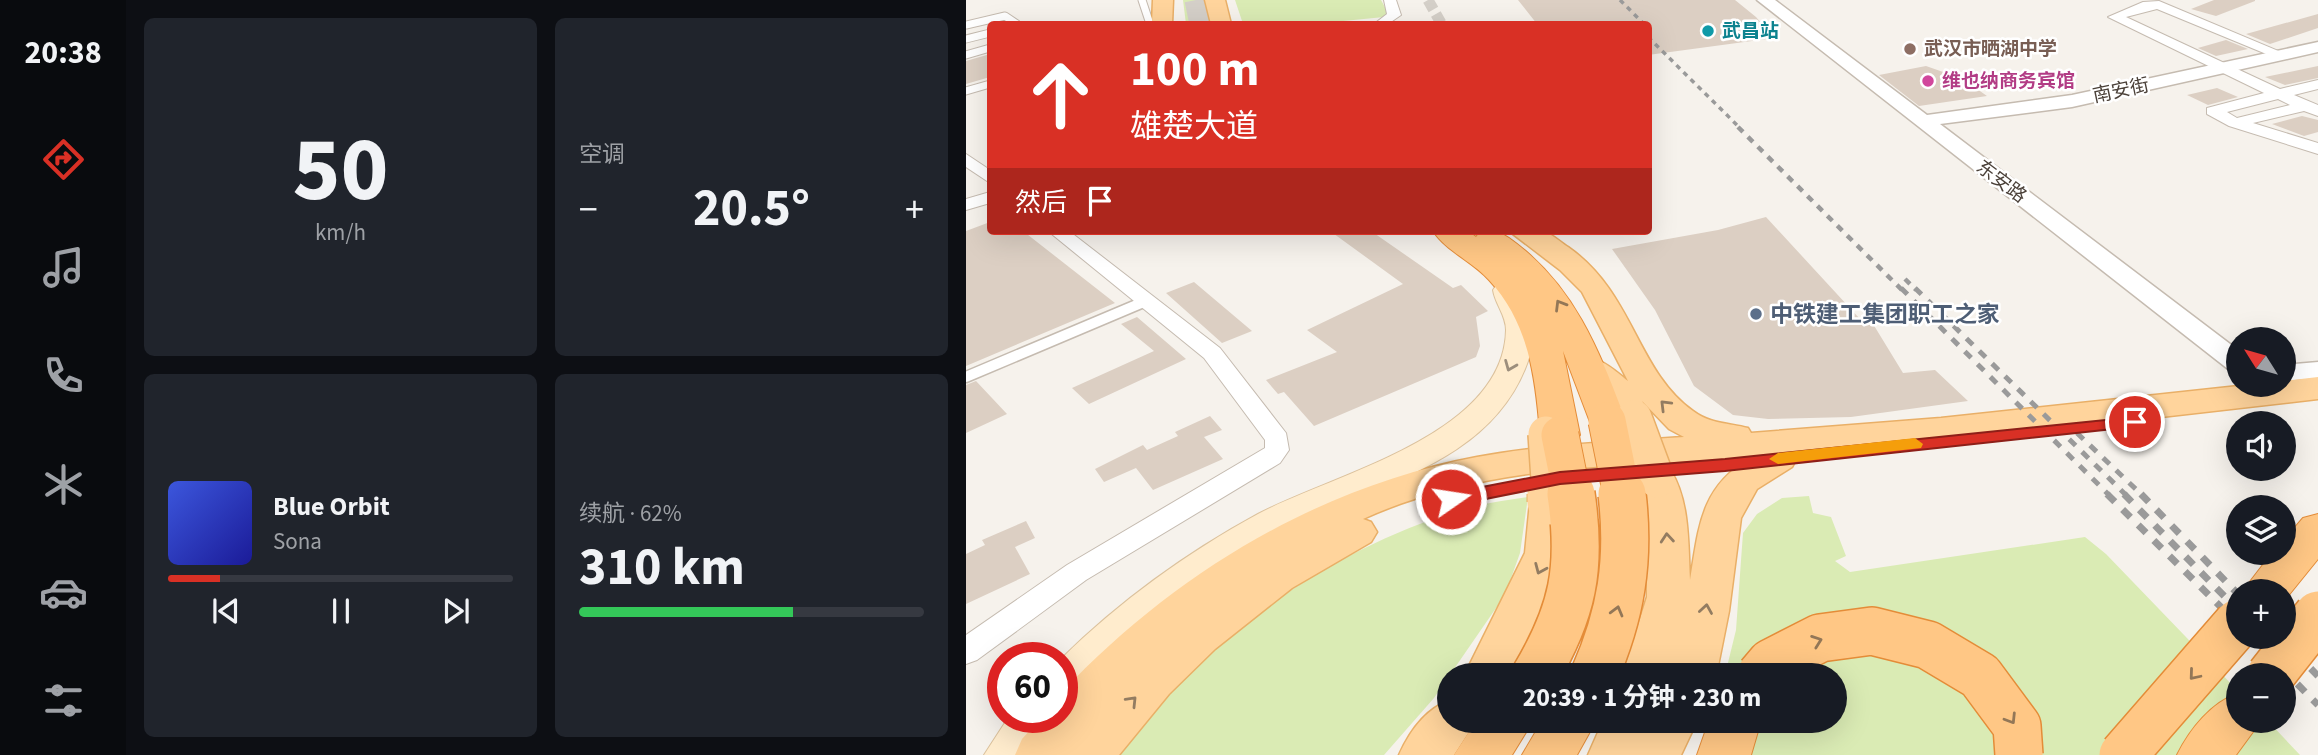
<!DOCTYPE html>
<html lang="zh">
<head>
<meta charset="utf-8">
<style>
	:root { --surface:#171b24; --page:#20242c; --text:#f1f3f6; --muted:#9ea1a6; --line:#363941; --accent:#d93025 }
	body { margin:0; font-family:"Source Sans 3","Noto Sans SC",sans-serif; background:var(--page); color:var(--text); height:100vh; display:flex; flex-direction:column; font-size:26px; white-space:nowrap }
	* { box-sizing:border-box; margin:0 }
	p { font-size:23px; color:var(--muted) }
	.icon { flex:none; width:38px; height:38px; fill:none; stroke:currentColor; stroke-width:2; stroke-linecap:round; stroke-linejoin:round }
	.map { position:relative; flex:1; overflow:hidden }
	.details { display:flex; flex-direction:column; gap:18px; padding:18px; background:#0d0f14; width:840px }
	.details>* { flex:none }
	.hud { position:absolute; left:21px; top:21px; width:665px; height:214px; border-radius:7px; box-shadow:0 7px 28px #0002; background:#d93025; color:#fff; overflow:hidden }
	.needle { width:46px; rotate:307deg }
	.controls { position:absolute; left:1260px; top:327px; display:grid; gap:14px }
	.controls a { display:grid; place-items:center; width:70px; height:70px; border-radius:50%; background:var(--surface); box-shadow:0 7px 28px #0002; font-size:35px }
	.speed { position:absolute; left:21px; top:642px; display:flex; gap:14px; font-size:35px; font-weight:700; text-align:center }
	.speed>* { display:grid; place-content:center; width:91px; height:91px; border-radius:50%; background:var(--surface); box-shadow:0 7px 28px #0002; line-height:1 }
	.speed .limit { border:10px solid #d22; background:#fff; color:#111 }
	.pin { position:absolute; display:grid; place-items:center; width:60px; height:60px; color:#fff; margin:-30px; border:4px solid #fff; border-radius:50%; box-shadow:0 2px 7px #0007 }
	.me { position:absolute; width:77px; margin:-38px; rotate:77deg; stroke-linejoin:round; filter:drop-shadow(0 0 5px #0008) }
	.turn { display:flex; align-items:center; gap:24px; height:147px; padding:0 28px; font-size:32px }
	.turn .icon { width:91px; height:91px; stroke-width:2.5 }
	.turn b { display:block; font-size:49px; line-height:60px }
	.then { display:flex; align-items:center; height:66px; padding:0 28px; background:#0003; gap:14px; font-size:26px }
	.big { font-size:52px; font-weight:700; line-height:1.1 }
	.details .widget { flex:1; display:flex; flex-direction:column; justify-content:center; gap:10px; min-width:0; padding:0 24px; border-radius:10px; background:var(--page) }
	.details .dial { align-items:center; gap:0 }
	.dial b { font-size:91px; line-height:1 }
	.song { display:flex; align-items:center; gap:21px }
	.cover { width:84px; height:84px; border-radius:10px; background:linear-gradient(135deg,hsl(230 70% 55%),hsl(240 70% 35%)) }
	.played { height:7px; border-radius:4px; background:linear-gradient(90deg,var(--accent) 15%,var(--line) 15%) }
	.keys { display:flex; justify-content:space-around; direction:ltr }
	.heat { display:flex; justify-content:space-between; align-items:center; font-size:38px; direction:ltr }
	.charge { height:10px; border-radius:5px; background:linear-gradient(90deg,#34c759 62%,var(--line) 0) }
	.details .tiles { flex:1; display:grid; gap:18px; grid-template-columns:repeat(2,1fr) }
	.trip { position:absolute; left:471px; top:663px; width:410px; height:70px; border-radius:35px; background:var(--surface); box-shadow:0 7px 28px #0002; font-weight:700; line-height:70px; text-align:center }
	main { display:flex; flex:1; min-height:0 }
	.menu { display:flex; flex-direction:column; width:126px; justify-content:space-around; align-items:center; background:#090b0e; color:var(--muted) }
	.menu .icon { width:49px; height:49px }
	.menu .selected { color:var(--accent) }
	.menu b { font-size:32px; color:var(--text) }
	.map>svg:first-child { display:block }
</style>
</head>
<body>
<main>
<nav class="menu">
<b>20:38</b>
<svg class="icon selected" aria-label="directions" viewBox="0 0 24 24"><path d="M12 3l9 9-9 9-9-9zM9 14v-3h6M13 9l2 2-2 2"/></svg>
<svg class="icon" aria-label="music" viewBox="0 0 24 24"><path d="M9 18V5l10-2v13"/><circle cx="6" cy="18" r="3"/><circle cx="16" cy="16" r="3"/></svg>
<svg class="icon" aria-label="phone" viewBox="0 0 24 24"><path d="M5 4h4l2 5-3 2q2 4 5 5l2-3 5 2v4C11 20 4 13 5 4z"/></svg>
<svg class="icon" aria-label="climate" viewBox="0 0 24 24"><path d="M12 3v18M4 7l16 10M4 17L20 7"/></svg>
<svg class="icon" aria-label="car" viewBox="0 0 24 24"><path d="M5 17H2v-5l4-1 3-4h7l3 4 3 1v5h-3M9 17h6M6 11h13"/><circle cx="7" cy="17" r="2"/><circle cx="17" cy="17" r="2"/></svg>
<svg class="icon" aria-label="filters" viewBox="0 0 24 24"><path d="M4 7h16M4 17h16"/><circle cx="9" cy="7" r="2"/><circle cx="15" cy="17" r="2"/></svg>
</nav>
<section class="details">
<div class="tiles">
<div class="widget dial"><b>50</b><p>km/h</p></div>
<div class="widget"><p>空调</p>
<div class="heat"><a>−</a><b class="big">20.5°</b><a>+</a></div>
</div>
<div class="widget">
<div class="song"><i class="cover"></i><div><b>Blue Orbit</b><p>Sona</p></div></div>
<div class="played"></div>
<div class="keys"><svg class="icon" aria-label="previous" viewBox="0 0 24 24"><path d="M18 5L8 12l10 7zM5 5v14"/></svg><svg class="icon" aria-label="pause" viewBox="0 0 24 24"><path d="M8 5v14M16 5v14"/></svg><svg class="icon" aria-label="next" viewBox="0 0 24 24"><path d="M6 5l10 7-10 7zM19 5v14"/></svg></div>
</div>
<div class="widget"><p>续航 · 62%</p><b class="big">310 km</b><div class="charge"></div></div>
</div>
</section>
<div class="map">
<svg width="1352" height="755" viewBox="0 0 1352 755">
	<rect width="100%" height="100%" fill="#f6f2ec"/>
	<!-- green -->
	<path fill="#daebb4" d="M217,0H235L244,24H220Z
		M269,0H415L422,13L418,17L347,24H277Z
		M843,496L847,513L865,517L880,556L869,561L884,572L1119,537L1140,554L1272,691V721H1302L1334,755H734L746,721H868V676L759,675L770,630L777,533L791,514L816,498Z
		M562,497L554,553L539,595L468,698L418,755H149C168,726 193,704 216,680C295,601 388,543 494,510C516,503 540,501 562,497Z"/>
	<!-- building -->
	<path fill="#dccfc3" d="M552,0H769L790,17L808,38L682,55V24H571Z
		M1248,0H1289V1L1250,16L1225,9Z
		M1352,14V28L1304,44L1280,34Z
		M1260,40L1282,49L1250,56L1232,48Z
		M24,54V77L0,84V61Z
		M960,66L1020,87L1011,89L1021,96L953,106L913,75Z
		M1352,66V78L1319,85L1299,77Z
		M1251,88L1272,97L1242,105L1221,95Z
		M1336,116L1352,120V132L1338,136L1306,124Z
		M800,217L894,319H904L937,373L969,370L1002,401L885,417L802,419L767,415L728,386L689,310L646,249L752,230Z
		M24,222V231H57L149,303L0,366V231Z
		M364,231H405L487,288L495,285L522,311L510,317L514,346L510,357L348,426L318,392L312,394L300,380L371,352L341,330L437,284Z
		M228,282L286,331L256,343L200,293Z
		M171,317L220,359L123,404L106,388L188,351L155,324Z
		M10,381L41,414L0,433V385Z
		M244,416L256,430L238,437L257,459L187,490L170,468L138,482L129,469L177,445L181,450L212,436L209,432Z
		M60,521L69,538L49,547L64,574L0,604V554L19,545L16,540Z"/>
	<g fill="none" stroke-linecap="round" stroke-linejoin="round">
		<!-- pedestrian-tunnel -->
		<path stroke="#d4cfc8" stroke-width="11" stroke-dasharray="11 5" stroke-linecap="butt" d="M462,0L475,23"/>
		<!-- trunk-tunnel -->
		<path stroke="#d4cfc8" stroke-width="23" stroke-dasharray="23 11" stroke-linecap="butt" d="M230,0L235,24"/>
		<defs>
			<path id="service-far1" d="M176,0L184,24
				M0,25L39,16L51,24
				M0,39L24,33
				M0,55L24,48
				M0,91L24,84"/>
			<path id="service" d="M0,377L180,301"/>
			<path id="minor" d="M418,0H430L435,15L422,24H408L421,14Z
				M1193,1L1322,55L1310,58L1191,9L1160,17L1314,89L1352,80V89L1328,95L1352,105V116L1338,111L1287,123L1352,143V154L1263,126L1241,114V108L1298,93L1142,17L1177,2ZM1312,99L1324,105L1271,118L1261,112Z
				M0,154L24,170V183L0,167Z
				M24,192V203L0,210V199Z
				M82,231H103L254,348L320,433L323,450L314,463L120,580L11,660L0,664V635L101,565L299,448V440L238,358Z"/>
			<path id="tertiary" d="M791,0H809L961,115L1106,95L1352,42V52L1106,107L974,124L1272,350V371L1262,369Z
				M1352,362V378L1318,381V365Z"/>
			<path id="secondary" d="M541,282L551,284C570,311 572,339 559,369C522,459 422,481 342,520C312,535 284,553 256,573C225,594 196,617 168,642C146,662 124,694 96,704V658C153,602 222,552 292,514C366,474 538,436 540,330C540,315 529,304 527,290L531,284Z
				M42,718H88L66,755H18Z"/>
			<path id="primary" d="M187,0H207L206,24H186Z
				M239,0H259L265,24H245Z
				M543,231C553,231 564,229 575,231C584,232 594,242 602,247C668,293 670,370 727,411C744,424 763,423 782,428L785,433L975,418L1282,385H1318V381L1352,377V399L1038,435L829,455L831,458L826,467L791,489L775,518L763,611L750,676H656L681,597L680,517L671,480L677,471L691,467L705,471C724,502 722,544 724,580C733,527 734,488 784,458C656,466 516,464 397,519L405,522L411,532L405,542L326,588L249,649L203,694L153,755H49L56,739L75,718H96V692C208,574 351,487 511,457C579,444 649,442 718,437L703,429L676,401L686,418L681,426L668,430L655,426L636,396L605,367L610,360C633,354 645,368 662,381L616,292L594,270Z
				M584,488L598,492C623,533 564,634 545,676H498L559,553L564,502L570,492Z
				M483,701V721H510L488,755H433C443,733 459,709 483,701Z
				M637,721H731L715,755H622Z"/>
			<path id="trunk" d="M467,231H502L510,237C518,225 534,232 543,238C608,284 633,350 660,421L655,430L641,433L627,430L597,351L614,435L608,444L594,448L580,444L574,435C570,379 563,323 523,280C507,262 480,251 467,231Z
				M1352,514V559L1318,601V592H1276L1306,553H1318V540L1337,518Z
				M1272,693V721H1295L1270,755H1211C1224,729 1245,703 1272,693Z
				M510,721H567L546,755H488Z
				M576,721H630L611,755H556Z
				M743,721H795L785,755H731Z"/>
		</defs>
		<!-- service-far1 casing -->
		<use href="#service-far1" stroke="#c5bbb0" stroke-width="9"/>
		<!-- service casing -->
		<use href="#service" stroke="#c5bbb0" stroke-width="13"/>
		<!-- minor casing -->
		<use href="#minor" stroke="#c5bbb0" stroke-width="2"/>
		<!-- tertiary casing -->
		<use href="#tertiary" stroke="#c5bbb0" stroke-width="3"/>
		<!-- secondary casing -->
		<use href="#secondary" stroke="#dbc19c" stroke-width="2"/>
		<!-- primary casing -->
		<use href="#primary" stroke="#e9af67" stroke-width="3"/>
		<!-- trunk casing -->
		<use href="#trunk" stroke="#e48c38" stroke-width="2"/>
		<!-- service-far1 -->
		<use href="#service-far1" stroke="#fff" stroke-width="7"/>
		<!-- service -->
		<use href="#service" stroke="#fff" stroke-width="10"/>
		<!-- minor -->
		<use href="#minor" fill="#fff" fill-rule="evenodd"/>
		<!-- tertiary -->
		<use href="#tertiary" fill="#fff" fill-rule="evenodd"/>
		<!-- secondary -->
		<use href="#secondary" fill="#ffeccd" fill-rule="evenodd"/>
		<!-- primary -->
		<use href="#primary" fill="#ffd49c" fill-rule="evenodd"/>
		<!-- trunk -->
		<use href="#trunk" fill="#ffc785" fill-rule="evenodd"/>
		<!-- rail-far3 -->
		<path stroke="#9a9a9a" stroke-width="3.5" stroke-dasharray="5 5" stroke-linecap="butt" d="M654,0L678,24
			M682,37L774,128"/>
		<!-- rail-far2 -->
		<path stroke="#9a9a9a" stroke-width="4.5" stroke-dasharray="7 7" stroke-linecap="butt" d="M772,127L936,290
			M939,279L950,290"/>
		<!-- rail-far1 -->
		<path stroke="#9a9a9a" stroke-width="5" stroke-dasharray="9 9" stroke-linecap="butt" d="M935,288L1143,495
			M949,288L1160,495
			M1111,433L1176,495"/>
		<!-- rail -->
		<path stroke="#9a9a9a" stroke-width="7" stroke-dasharray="11 11" stroke-linecap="butt" d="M1141,494L1272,624
			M1158,494L1267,605
			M1175,494L1272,594
			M1285,637L1352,705
			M1314,637L1352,676"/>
		<defs>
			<path id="primary-bridge-far1" d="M668,418L691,480
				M580,434L584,495"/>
			<path id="primary-bridge" d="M584,494V502"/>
			<path id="trunk-bridge-far1" d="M641,421L656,495
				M594,435L606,495"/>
			<path id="trunk-bridge" d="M569,676C607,612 616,568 605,494
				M628,676C655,615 664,560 656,494
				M794,676L805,663L854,638L906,631L962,645L1014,676L1051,726L1053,755
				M1304,676L1352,615
				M1157,755L1272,623"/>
		</defs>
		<!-- primary-bridge-far1 casing -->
		<use href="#primary-bridge-far1" stroke="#e9af67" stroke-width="38" stroke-linecap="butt"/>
		<!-- primary-bridge casing -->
		<use href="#primary-bridge" stroke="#e9af67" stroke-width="47" stroke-linecap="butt"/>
		<!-- trunk-bridge-far1 casing -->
		<use href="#trunk-bridge-far1" stroke="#e48c38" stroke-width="39" stroke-linecap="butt"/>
		<!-- trunk-bridge casing -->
		<use href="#trunk-bridge" stroke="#e48c38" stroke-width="50" stroke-linecap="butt"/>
		<!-- primary-bridge-far1 -->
		<use href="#primary-bridge-far1" stroke="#ffd49c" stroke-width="35"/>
		<!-- primary-bridge -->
		<use href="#primary-bridge" stroke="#ffd49c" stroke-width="45"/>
		<!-- trunk-bridge-far1 -->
		<use href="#trunk-bridge-far1" stroke="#ffc785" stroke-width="37"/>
		<!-- trunk-bridge -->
		<use href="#trunk-bridge" stroke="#ffc785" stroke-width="47"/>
	</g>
	<!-- one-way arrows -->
	<defs><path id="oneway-chevron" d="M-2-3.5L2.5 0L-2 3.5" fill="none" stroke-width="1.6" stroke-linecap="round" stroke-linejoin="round" transform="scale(1.75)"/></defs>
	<g stroke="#937757">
		<use href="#oneway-chevron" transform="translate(594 305) rotate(-121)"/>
		<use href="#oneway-chevron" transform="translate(651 611) rotate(-75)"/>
		<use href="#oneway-chevron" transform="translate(851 641) rotate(-20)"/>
		<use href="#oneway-chevron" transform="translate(1228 675) rotate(130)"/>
		<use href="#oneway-chevron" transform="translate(1045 719) rotate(58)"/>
	</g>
	<use stroke="#9c8e7c" href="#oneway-chevron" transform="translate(544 366) rotate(112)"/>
	<g stroke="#937c61">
		<use href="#oneway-chevron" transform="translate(699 405) rotate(-135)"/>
		<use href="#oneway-chevron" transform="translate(701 538) rotate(-95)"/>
		<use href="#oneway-chevron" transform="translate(574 569) rotate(113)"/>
		<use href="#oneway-chevron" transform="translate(740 609) rotate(-81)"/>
		<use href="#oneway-chevron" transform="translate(166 701) rotate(-46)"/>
	</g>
	<!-- route -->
	<path fill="#d93025" stroke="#8d1f18" stroke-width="2" d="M1169,417L1175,419L1177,422L1175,426L759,471L594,484L485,506L476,499L485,493L594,472L759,459Z"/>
	<!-- slow -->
	<path fill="#f59e0b" d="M949,438L957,444L955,448L812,464L803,459L812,453Z"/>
	<!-- markers -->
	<circle fill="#0f9aa8" stroke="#fff" stroke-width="2.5" cx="742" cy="31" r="7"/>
	<circle fill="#8d6e63" stroke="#fff" stroke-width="2.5" cx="944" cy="49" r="7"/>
	<circle fill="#d1479c" stroke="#fff" stroke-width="2.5" cx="962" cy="81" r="7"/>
	<circle fill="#5c6f8a" stroke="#fff" stroke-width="2.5" cx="790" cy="314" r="7"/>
	<g text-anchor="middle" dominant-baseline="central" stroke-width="5" stroke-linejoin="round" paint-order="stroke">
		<!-- far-culture labels -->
		<g font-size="19" font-weight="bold" fill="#0d838f" stroke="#fff" text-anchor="start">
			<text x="756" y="31">武昌站</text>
		</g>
		<!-- far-education labels -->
		<g font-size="19" font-weight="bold" fill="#785e54" stroke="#fff" text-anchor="start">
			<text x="958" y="49">武汉市晒湖中学</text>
		</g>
		<!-- far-hotel labels -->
		<g font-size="19" font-weight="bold" fill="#b23c85" stroke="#fff" text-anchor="start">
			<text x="976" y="81">维也纳商务宾馆</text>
		</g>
		<!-- far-street labels -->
		<g font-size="19" fill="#4b4139" stroke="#fff">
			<text transform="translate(1155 91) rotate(-12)">南安街</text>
			<text transform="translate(1035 182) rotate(37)">东安路</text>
		</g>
		<!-- service labels -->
		<g font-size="23" font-weight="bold" fill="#4e5e75" stroke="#fff" text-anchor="start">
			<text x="804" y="314">中铁建工集团职工之家</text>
		</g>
	</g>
</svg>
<div class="controls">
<a><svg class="needle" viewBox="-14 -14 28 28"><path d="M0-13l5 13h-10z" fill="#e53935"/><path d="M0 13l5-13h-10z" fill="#9ea1a6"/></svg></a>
<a><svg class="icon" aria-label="sound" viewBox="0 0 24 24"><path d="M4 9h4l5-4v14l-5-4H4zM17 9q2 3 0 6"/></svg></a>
<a><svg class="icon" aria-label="layers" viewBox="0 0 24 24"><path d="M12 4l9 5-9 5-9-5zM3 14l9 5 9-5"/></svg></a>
<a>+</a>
<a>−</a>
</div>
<div class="speed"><div class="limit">60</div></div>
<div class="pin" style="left:1169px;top:422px;background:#d93025"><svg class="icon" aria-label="arrive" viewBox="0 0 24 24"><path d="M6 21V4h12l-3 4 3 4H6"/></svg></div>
<svg class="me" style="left:485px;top:499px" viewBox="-20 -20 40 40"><circle r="17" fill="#d93025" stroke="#fff" stroke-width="3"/><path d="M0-11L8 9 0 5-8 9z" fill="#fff"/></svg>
<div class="trip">20:39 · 1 分钟 · 230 m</div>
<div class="hud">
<div class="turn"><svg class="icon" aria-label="ahead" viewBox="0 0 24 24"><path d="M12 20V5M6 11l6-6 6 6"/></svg><div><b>100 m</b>雄楚大道</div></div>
<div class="then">然后<svg class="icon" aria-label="arrive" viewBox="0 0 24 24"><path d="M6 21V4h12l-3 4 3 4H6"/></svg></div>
</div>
</div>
</main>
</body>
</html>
